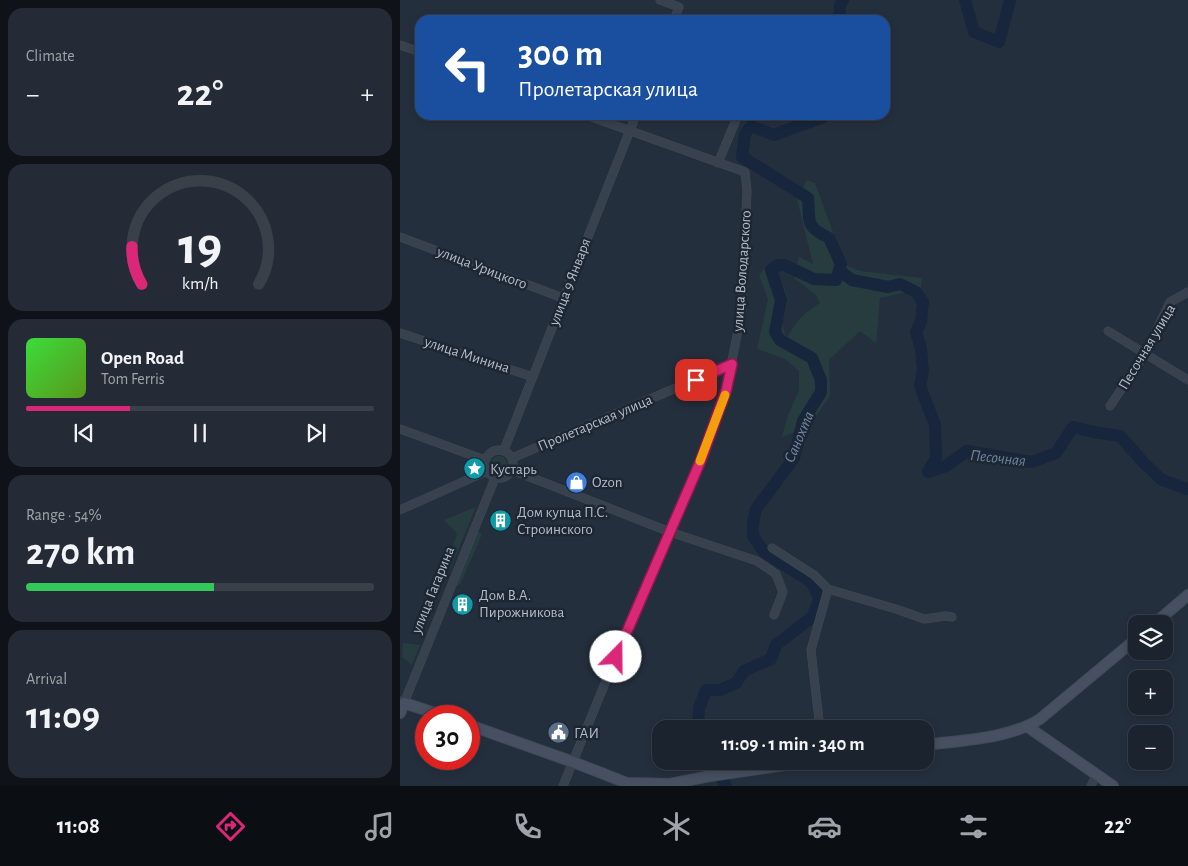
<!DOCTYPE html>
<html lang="en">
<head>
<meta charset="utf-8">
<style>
	:root { --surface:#1b232e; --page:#242b36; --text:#f1f3f6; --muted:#a0a4aa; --line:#39404a; --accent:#db2777 }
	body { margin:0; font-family:"Alegreya Sans",sans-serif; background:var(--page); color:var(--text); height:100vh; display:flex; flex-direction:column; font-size:19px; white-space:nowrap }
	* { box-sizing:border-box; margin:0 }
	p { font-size:16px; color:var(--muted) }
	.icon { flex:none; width:28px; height:28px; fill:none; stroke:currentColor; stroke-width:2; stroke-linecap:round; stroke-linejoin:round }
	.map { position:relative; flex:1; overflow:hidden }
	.details { display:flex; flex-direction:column; gap:8px; padding:8px; background:#0f1319; width:400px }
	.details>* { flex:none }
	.top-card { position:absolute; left:15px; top:15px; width:475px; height:105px; border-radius:15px; box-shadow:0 2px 8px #0003,0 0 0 1px var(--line); background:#1a4fa0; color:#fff; overflow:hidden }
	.fabs { position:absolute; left:728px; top:615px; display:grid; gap:10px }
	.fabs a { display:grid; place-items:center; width:45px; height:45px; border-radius:10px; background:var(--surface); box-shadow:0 2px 8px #0003,0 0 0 1px var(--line); font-size:25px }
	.speed { position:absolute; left:15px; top:705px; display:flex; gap:10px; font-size:25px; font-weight:700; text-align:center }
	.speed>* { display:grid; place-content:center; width:65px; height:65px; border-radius:50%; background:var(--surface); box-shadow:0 2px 8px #0003,0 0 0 1px var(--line); line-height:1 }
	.speed .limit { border:8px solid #d22; background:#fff; color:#111 }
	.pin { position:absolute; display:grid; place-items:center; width:42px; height:42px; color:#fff; margin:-21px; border-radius:10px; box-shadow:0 2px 8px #0006 }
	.me { position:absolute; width:55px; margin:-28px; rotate:22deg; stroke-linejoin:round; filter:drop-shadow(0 0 4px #0008) }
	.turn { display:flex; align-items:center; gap:18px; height:105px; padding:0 20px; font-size:22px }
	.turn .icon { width:65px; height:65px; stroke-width:2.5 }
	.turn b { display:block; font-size:35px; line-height:42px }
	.big { font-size:38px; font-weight:600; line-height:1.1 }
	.details .tile { flex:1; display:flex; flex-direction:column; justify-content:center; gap:8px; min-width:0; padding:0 18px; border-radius:15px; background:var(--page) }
	.details .dial { align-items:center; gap:0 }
	.dial svg { height:130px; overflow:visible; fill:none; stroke:var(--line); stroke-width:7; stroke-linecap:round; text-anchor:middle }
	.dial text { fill:var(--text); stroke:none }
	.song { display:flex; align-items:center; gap:15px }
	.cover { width:60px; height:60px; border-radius:8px; background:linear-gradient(135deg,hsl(120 70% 55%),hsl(90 70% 35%)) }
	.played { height:5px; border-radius:2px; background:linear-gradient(90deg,var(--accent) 30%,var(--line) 30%) }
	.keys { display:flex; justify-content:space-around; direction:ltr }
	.heat { display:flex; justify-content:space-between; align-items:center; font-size:28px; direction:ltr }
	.charge { height:8px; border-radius:4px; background:linear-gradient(90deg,#34c759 54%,var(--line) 0) }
	.trip { position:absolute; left:252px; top:720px; width:282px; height:50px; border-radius:15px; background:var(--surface); box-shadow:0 2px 8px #0003,0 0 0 1px var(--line); font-weight:600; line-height:50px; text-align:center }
	.dock { display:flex; height:80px; justify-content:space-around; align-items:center; background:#0b0e12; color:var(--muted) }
	.dock .icon { width:35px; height:35px }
	.dock .active { color:var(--accent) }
	.dock b { font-size:22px; color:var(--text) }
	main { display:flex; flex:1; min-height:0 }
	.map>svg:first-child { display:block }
</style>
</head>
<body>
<main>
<section class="details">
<div class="tile"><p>Climate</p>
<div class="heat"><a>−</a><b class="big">22°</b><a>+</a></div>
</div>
<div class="tile dial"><svg viewBox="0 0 100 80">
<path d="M14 69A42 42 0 1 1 86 69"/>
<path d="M14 69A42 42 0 0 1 8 46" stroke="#db2777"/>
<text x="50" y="56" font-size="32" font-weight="700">19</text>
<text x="50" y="72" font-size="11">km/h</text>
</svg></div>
<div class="tile">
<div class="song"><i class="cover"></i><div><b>Open Road</b><p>Tom Ferris</p></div></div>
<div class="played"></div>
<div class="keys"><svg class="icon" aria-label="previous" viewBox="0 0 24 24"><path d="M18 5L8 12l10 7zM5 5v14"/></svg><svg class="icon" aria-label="pause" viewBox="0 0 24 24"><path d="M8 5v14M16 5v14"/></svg><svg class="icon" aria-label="next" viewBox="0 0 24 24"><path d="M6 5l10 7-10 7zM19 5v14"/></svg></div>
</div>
<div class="tile"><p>Range · 54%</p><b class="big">270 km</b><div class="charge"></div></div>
<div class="tile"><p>Arrival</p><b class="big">11:09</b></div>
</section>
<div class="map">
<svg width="788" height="786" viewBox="0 0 788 786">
	<rect width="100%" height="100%" fill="#242f3e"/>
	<!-- green -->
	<path fill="#263c3f" d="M407,180L415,183L445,265L460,271L522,278L521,289L480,298L476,343L460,331L429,360L430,396L408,427L382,437L387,418L399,390V371L385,359L357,349L368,299L359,275L369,264C376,272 387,289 387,300C387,316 378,322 387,338C396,321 403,314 420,303L416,295L394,278L399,257L413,264L397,199Z
		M91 464a8 8 0 1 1 16 0a8 8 0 1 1-16 0Z
		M76,507L50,569L47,564L57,534L44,520Z
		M77,531L82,534L61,583L54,589Z
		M3,643L20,645L12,665L2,657Z"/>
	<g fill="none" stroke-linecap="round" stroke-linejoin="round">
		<!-- river -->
		<path stroke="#17263c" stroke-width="12" d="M565,0L574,32L599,42L610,0
			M439,20L440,5L443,0
			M439,270L452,280L488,287L500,284L516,292L523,302L521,322L516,332L521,349L523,371L520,386L535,425L536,458L528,472L546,466L567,451L632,462L656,453L673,427L693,432L720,436L743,462L762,480L788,489
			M298,729L299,708L306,690H320L336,683L344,671L371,659L376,645L412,617L420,598L411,582L364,552L353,536V523L356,509L394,458L403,421L421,392V380L412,358L380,340L375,332L381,300L371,270L378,265H384L414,279L436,280L441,264L429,238C405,226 410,223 408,198L342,157L345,134L351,126L374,135L423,117L424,115
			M311,761L326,786"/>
		<defs>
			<path id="street" d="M260,0L279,7L274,20
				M0,45L20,52
				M318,163L338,115
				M0,237L163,298
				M708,331L788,380
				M0,333L133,377
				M710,406L745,354L770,302L788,292
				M0,429L85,460
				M85 464a14 14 0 1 1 28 0a14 14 0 1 1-28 0Z
				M104,450L236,115
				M112,458L332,364
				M112,470L270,532L357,561L376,574L383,592L374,615
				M0,510L87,471
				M372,548L414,575L428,589L499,610L524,619L546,616L552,617
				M0,701L4,703L95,478
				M420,729L411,650L428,589
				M163,786L230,622L301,460L326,391L342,310L347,191L345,172L186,115
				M691,786L696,775"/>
			<path id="secondary" d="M754,624L788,595
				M0,713L4,703L44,716
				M69,725L173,762L227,783L270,784L310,776L414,761
				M628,727L713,786
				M526,745C562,740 609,739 640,719L736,639"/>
		</defs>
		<!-- street casing -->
		<use href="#street" stroke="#414a57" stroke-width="9"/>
		<!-- secondary casing -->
		<use href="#secondary" stroke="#414a57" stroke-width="12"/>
		<!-- street -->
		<use href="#street" stroke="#38414e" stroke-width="8"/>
		<!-- secondary -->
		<use href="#secondary" stroke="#465061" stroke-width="10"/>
	</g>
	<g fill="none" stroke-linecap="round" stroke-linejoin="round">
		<defs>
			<path id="route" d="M216,657L301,460L326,391L332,364L296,380"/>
		</defs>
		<!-- route casing -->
		<use href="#route" stroke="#8e194d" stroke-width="12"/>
		<!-- route -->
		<use href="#route" stroke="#db2777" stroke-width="9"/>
		<!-- slow -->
		<path stroke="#f59e0b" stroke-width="9" d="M300,461L325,395"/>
	</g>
	<!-- icons -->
	<defs>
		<symbol id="sight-disc" viewBox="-11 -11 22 22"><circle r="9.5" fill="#0f9aa8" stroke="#1d2633"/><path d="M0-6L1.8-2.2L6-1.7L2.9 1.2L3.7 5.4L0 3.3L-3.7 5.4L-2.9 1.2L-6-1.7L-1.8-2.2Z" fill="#fff"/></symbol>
		<symbol id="shop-disc" viewBox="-11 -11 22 22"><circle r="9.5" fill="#3f7fe0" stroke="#1d2633"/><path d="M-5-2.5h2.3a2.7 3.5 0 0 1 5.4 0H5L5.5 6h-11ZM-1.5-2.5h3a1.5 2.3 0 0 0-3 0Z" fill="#fff"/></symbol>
		<symbol id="building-disc" viewBox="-11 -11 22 22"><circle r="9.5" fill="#0f9aa8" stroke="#1d2633"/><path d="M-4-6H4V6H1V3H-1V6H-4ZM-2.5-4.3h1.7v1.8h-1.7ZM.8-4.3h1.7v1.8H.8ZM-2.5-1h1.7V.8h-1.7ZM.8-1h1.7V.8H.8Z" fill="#fff"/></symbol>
		<symbol id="civic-disc" viewBox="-11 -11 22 22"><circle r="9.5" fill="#5c6f8a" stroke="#1d2633"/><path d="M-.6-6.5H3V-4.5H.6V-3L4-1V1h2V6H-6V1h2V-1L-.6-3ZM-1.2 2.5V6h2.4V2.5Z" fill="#fff"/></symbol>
	</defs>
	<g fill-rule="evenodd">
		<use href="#sight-disc" x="62" y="456" width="25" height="25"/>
		<use href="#shop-disc" x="164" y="470" width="25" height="25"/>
		<use href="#building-disc" x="88" y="508" width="25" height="25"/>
		<use href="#building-disc" x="50" y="592" width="25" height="25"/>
		<use href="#civic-disc" x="146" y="720" width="25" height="25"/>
	</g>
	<g text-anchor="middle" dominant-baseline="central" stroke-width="5" stroke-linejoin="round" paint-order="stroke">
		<!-- street labels -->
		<g font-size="15" fill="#b4bcc9" stroke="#1d2633">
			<text transform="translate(82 268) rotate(21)">улица Урицкого</text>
			<text transform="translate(342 271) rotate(-86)">улица Володарского</text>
			<text transform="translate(170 282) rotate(-69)">улица 9 Января</text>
			<text transform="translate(747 347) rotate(-59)">Песочная улица</text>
			<text transform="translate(67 355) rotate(18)">улица Минина</text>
			<text transform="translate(195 423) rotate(-23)">Пролетарская улица</text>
			<text transform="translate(33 590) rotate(-68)">улица Гагарина</text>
		</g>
		<!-- poi labels -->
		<g font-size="15" fill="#b4bcc9" stroke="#1d2633" text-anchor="start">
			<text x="90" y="469">Кустарь</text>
			<text x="192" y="482">Ozon</text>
			<text x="117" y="512">Дом купца П.С.<tspan x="117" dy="17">Строинского</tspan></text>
			<text x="79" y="595">Дом В.А.<tspan x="79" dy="17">Пирожникова</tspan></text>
			<text x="174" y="733">ГАИ</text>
		</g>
		<!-- water labels -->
		<g font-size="16" font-style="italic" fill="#6d86a8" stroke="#1d2633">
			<text transform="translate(399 437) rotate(-67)">Санохта</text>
			<text transform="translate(598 458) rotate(6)">Песочная</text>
		</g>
	</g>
</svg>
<div class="fabs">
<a><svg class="icon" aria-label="layers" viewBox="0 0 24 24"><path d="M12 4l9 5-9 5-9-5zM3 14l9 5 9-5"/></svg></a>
<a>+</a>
<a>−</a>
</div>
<div class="speed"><div class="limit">30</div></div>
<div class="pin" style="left:296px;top:380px;background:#d93025"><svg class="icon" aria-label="arrive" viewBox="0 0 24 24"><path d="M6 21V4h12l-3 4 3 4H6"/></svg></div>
<svg class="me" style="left:216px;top:657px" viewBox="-20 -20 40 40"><circle r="19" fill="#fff"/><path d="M0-13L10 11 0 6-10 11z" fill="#db2777"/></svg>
<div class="trip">11:09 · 1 min · 340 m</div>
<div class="top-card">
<div class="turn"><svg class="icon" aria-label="left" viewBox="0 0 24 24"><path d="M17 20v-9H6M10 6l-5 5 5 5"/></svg><div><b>300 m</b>Пролетарская улица</div></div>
</div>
</div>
</main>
<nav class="dock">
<b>11:08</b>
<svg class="icon active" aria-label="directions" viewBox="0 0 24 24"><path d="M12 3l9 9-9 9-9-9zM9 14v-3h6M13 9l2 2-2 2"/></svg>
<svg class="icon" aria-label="music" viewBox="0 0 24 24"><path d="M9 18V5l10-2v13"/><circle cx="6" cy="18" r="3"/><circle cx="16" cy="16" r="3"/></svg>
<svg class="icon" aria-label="phone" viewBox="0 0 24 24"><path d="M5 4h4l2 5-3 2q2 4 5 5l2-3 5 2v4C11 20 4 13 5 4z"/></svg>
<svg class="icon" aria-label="climate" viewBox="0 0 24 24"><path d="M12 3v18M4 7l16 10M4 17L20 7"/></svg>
<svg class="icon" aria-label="car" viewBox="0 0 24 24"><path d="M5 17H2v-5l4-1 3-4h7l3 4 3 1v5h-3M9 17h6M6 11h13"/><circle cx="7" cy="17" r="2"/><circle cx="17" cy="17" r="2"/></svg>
<svg class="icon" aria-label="filters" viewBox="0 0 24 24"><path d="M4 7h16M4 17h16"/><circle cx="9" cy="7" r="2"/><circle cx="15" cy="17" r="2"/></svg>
<b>22°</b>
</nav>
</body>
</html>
